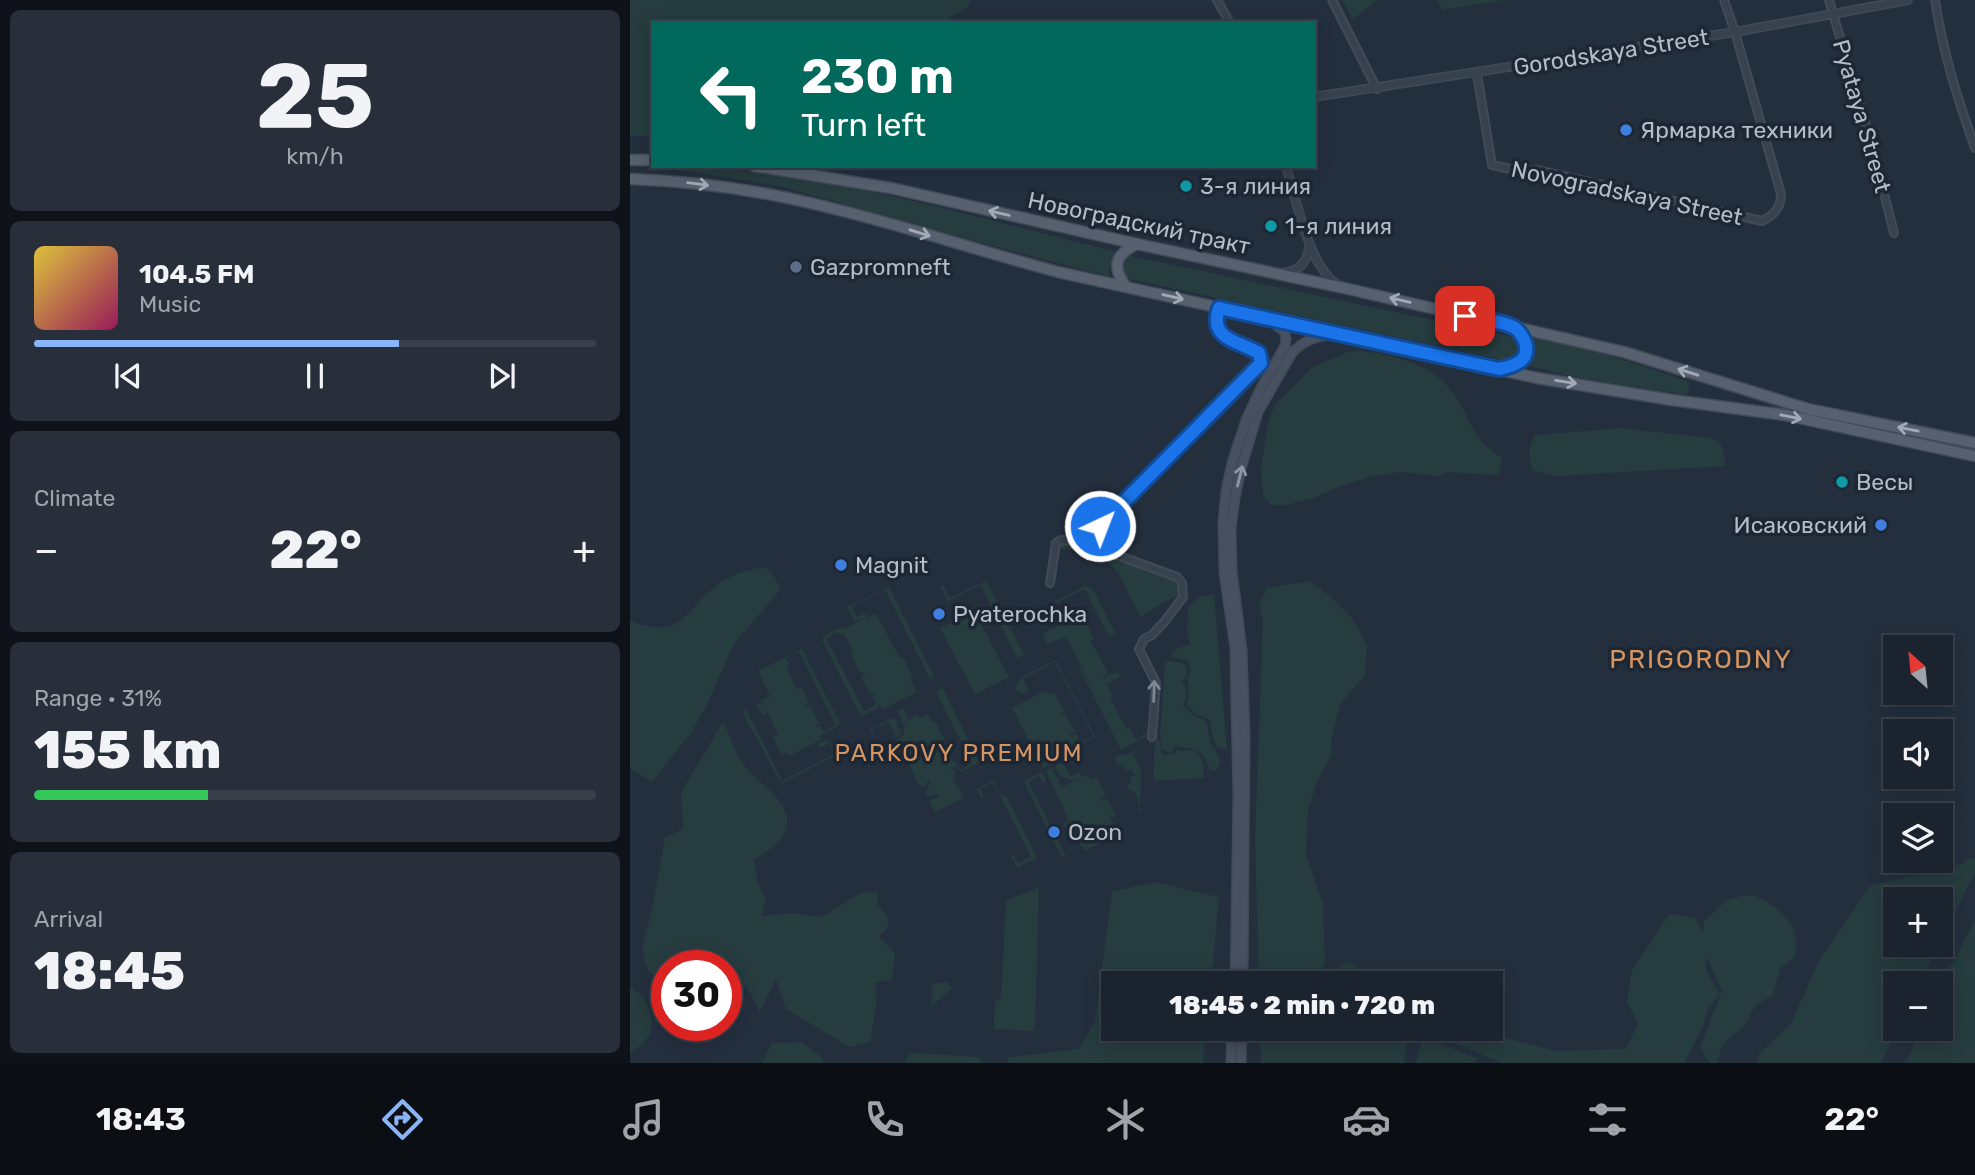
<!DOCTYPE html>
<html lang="en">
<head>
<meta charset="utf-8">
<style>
	:root { --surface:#1b232e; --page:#282f3a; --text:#f1f3f6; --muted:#a0a4aa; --line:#39404a; --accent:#8ab4f8 }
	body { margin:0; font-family:Rubik,sans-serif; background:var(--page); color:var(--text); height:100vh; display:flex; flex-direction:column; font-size:26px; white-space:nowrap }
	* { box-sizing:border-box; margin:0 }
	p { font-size:23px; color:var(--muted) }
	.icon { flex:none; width:38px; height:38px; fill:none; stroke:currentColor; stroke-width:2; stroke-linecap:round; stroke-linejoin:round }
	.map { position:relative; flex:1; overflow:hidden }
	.panel { display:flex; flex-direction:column; gap:10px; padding:10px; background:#0f1319; width:630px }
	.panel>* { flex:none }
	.top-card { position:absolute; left:21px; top:21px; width:665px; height:147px; border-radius:0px; box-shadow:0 4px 18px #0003,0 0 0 2px var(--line); background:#00695c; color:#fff; overflow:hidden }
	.needle { width:46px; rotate:333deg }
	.controls { position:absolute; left:1253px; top:635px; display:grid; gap:14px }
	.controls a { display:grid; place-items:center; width:70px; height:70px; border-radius:0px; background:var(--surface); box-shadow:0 4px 18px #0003,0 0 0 2px var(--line); font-size:35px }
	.speed { position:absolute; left:21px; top:950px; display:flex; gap:14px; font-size:35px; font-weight:700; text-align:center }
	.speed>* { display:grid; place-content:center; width:91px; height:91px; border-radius:50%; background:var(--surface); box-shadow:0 4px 18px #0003,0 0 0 2px var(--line); line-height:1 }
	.speed .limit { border:10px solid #d22; background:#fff; color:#111 }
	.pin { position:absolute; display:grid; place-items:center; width:60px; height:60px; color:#fff; margin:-30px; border-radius:14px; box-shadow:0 4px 10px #0006 }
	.me { position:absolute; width:77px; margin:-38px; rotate:43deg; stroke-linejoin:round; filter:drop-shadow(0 0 5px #0008) }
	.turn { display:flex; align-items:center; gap:24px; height:147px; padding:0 35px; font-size:32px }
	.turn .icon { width:91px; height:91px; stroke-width:2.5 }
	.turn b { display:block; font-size:49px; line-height:60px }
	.big { font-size:52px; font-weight:800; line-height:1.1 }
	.panel .card { flex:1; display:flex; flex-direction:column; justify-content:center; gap:10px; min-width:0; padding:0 24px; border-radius:10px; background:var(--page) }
	.panel .dial { align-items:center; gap:0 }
	.dial b { font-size:91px; line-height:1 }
	.song { display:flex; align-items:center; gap:21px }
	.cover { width:84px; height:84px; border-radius:10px; background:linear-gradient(135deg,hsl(50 70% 55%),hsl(330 70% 35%)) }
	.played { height:7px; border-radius:4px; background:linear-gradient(90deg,var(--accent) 65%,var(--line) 65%) }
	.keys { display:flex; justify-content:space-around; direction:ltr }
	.heat { display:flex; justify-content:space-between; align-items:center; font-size:38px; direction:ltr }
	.charge { height:10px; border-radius:5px; background:linear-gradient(90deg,#34c759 31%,var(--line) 0) }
	.trip { position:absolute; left:471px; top:971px; width:402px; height:70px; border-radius:0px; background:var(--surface); box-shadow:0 4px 18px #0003,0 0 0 2px var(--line); font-weight:800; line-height:70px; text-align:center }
	.tab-bar { display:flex; height:112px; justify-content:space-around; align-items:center; background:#0b0e12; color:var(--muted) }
	.tab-bar .icon { width:49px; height:49px }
	.tab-bar .on { color:var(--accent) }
	.tab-bar b { font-size:32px; color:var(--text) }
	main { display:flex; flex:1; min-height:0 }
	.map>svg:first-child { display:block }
</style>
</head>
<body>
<main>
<section class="panel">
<div class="card dial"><b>25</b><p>km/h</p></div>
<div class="card">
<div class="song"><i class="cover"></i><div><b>104.5 FM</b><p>Music</p></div></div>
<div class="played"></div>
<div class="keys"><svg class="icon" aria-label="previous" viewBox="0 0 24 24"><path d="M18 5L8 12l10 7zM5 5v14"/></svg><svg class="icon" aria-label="pause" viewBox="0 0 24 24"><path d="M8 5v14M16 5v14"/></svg><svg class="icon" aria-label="next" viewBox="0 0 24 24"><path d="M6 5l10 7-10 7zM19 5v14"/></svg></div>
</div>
<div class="card"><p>Climate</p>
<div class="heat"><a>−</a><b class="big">22°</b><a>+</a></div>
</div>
<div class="card"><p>Range · 31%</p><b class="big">155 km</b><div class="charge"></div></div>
<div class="card"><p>Arrival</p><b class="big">18:45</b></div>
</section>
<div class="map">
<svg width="1345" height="1063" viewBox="0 0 1345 1063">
	<rect width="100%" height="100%" fill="#242f3e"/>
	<!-- green -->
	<path fill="#263c3f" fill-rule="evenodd" d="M0,0H340L338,7L311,23H23V136H0Z
		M712,0H748L723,19Z
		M807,0H874L813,10Z
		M38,168L92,169L147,174L226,188L313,208L487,252C480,261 479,267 480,277L345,241L150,186Z
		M501,256L883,337L890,343C892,356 885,361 873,360L495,278L491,274L490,264L495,257Z
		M898,336L973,353L1060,382L1057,395L947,378L896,365C901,354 902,348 898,336Z
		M731,351C764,355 803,364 823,393C843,421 839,437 872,458L868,475L817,472L809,476L770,472L740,477L708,487L686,497L653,506L641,505L633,495L631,469L638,423L645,405L681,368L717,352Z
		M990,428L1082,438L1091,443L1096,466L927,476L904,471C897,457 898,449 905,435Z
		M433,542L542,578L548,584V595L517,612L511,617C501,604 497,587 488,573C479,558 444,549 428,549V545Z
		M135,567C144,574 147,580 150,590L104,644L75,709L60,734L22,782L0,768V621C56,642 55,606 93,581C106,573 120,569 135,567Z
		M356,581L394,654L388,659L351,585L318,602L310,586L313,585L320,598Z
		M679,581L699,595L722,618L737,646L735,675L710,704L702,737L701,756L686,784L678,811L676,855L693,904L695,962L689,983H629L625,838L633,620L629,604L637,588Z
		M456,586L463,589L485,633L479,636L455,589L420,606L419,604Z
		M259,587L304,676L300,678L255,590L222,606L227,617L235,613L237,618L246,613L270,659L273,657L283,676L280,678L287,692L253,709L249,704L247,708L232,716L228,711L192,640C195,633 204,630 211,628L212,630L236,618L225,621L217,607ZM208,632L210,635L214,633L223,651L220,653L230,673L233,671L235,674L231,676L240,694L244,692L246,696L242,697L246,705L234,711L196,638Z
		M584,594L597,749L588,748L583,738L580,720L567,715L556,705C560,696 558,692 558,682C558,672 564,670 557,660L544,658L541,654L546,649L560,644L557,630L558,608L571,596Z
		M344,606V611L379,677L345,694L310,628L333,617L331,612Z
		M449,615L453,623L456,622L464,639L461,641L478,673L474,676L473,681L476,677L486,672L489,674L519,732L520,734L491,750L449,667L450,666L466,695L436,636L417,645L412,634ZM490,677L518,732L506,739L499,727L496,729L480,698L483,697L477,684Z
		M172,649L210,723L205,728L193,734L190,733L192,739L159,756L157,752L152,755L143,737L148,735L139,715L137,712L133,716L126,704L131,703L135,709L131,700L140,696L128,671ZM169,652L206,725L194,732L190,725L187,728L186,725L189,723L180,705L176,706L175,704L179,703L171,687L167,689L157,668L160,666L156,658Z
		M426,660L465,737L449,745L444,743L448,750L413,768L382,708L414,691H417L420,695L425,693L434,711L429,714L430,715L435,713L445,732L440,734V736L446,734L451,743L463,736L425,662L393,679L399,692L392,694L387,691L386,686L391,677Z
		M535,661L550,662L556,666L557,676L551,682L555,685L557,697L553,706L564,716L575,720L577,723L580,743L590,758V764L586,770H580C570,744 568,752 545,746L543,750L540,753L532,749L530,737Z
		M313,688L349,761L348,763L331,772L325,767L320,769L324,770L326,776L322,778L326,786H328L333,798L305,812L299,801L309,796L308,793L298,797L296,794L301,779L298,780L295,787L289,785L266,740L274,735L273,728L277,725L273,724L267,711ZM306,692L342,763L330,770L325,761L323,762L311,741L314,739L305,721L302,722L298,715L290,719L288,715L279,720L273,709Z
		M116,709L152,781L204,754L199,744L190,748L187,743L198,740L205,756L153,783L150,782L115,717L113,712Z
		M263,718L268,721L266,723L269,730L272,729L270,736L264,738L263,736L265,735L258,722L242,730L244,738L240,729Z
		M93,722C100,734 103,749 111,761C124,782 160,798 157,825C154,843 138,851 124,859L128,884L136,897L131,916L164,913L192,917L230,893L247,892L248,905L257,916L258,927L249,936L265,953L262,979L245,983L247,999L240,1042L220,1047L156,1009L146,979L130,1012L116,985L99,1001L96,1000V966H37V985H35L18,971L12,950L22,909L35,838L53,829L51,792Z
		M527,740L530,742L532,755L544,754L547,749L552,751L564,750C574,757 574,767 574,778L523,781L525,743Z
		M503,747L507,752L503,754L511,770L510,814L508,809L510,807L507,800L508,799L504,790L501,792L497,785L502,782L500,778L505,775L501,769L497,771L493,764L488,766L484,759L493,753L495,756L505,751Z
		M452,752L453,754L434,764L440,776L449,772L452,777L458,776L461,780L466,777L476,796L470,799L472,801L477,798L486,816L482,818L477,811L488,834L454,851L441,825L445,835L441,839L433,824L439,821L416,771L422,768L432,787L450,778L443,780L431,777L425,766Z
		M412,772L413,773L416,781L413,783L409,776L398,782L436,856L433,857L431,856L395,784L396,780Z
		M361,781H364L372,796H376L406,856L405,859L387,868L381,856L384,855L388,863L401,856L363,782L350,789L354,797L351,798L347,789Z
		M1345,858V872L1311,941V900H1265V945H1309L1290,983L1265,984V1029H1267L1251,1063H1127L1129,1054L1160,1025L1190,959L1240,886L1332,864L1338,859Z
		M524,882L589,897L581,983L483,984V1029H577L573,1063H378V1058L381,1057L449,1049L465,1021L482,892Z
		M409,887L405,1031L364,1029L365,1002L371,998L376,901Z
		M1111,896H1126L1145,907L1162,925L1167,943L1164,958L1150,968L1143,995L1126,1005L1113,1027L1092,1045L1087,1063H1079L1070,1047L1092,991L1077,958L1076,970L1090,994L1078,1009L1073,1026L1054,1063H871L794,1029H843L924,1051L996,1049L1008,1023L997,1002L1002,970L1039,914L1065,918L1073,932L1074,921L1097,900Z
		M1345,920V1063H1276L1290,1029H1311V985Z
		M720,962L743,983H706L708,968Z
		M317,982L322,988L301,1007L302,986L306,983Z
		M0,988L14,996C26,1026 27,1033 0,1054Z
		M630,1029H778L774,1063H631Z
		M793,1037L849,1059L841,1063H786Z
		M171,1042L189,1055L194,1063H132L142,1043Z
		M279,1053L349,1057L353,1063H276Z"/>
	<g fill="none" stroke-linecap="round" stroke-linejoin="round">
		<defs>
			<path id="minor" d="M587,0L600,23
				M702,0L747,89
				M1199,0L1242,146L1264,233
				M1305,0C1313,53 1327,97 1345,148
				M847,74L862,165L885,170H906L1132,221C1144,215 1151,208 1151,194L1105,32L1094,0
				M454,543L502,492L631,363L629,353C609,341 578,340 589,308
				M420,583L426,543L431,540L454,543L547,577L552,583L553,597L535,621L522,635L514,639L509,649L526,683L522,737"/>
			<path id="tertiary" d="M684,97L1105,32L1278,0
				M656,166C666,198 679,268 708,285
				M653,273C668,271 678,263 679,247"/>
			<path id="secondary" d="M605,984L608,795L606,708L605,648L594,572L593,522L596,491L603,459L616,420L630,390L655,346L656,338L654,331L639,320
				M613,984L615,735L612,650L602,571L601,528L605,498L611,469L628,412L662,353C673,341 685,336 702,335
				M601,1063L602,1029
				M611,1063L612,1029"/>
			<path id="primary" d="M0,160H23
				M124,166L261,188L507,244L714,288L994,352L1178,409L1345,443
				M0,179C60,181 121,189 180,203C264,222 345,250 428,272L907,378L1042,400L1155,415L1345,456
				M496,287C482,267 484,255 507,244
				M875,368C902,363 901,345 884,327"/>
		</defs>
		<!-- minor casing -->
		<use href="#minor" stroke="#414a57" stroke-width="10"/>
		<!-- tertiary casing -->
		<use href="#tertiary" stroke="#414a57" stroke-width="10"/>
		<!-- secondary casing -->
		<use href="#secondary" stroke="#414a57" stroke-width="11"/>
		<!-- primary casing -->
		<use href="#primary" stroke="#414a57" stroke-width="13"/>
		<!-- minor -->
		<use href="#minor" stroke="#38414e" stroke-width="6"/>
		<!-- tertiary -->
		<use href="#tertiary" stroke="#38414e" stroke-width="7"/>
		<!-- secondary -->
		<use href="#secondary" stroke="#465061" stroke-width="8"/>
		<!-- primary -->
		<use href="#primary" stroke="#56606e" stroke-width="10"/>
	</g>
	<!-- one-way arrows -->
	<defs><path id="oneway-shaft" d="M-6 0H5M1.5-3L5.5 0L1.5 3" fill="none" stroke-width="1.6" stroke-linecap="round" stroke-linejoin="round" transform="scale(1.75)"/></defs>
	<g stroke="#a1aab7">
		<use href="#oneway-shaft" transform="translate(68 184) rotate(7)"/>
		<use href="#oneway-shaft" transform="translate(369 213) rotate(-167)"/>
		<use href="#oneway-shaft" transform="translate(290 233) rotate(17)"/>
		<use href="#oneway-shaft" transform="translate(543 297) rotate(13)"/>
		<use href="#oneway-shaft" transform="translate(770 300) rotate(-167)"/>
		<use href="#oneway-shaft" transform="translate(1058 372) rotate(-163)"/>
		<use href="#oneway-shaft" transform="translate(936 382) rotate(9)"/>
		<use href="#oneway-shaft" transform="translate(1161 417) rotate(11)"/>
		<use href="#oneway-shaft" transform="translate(1278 429) rotate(-169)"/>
	</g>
	<use stroke="#8e96a5" href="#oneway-shaft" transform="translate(610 476) rotate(-76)"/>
	<use stroke="#7c8592" href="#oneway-shaft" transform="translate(524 691) rotate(-88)"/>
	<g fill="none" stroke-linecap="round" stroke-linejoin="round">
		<defs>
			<path id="route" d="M470,526L631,363L629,353C609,341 578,340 589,308L869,369C884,366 901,361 895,342C893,337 889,331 885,328C877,322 846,318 835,316"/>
		</defs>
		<!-- route casing -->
		<use href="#route" stroke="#114b97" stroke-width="18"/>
		<!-- route -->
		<use href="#route" stroke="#1a73e8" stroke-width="12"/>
	</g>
	<!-- markers -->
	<g fill="#3f7fe0" stroke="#1d2633" stroke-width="2.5">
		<circle cx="996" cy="130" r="7"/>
		<circle cx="1251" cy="525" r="7"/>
		<circle cx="211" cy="565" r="7"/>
		<circle cx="309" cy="614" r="7"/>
		<circle cx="424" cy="832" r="7"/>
	</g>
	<g fill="#0f9aa8" stroke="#1d2633" stroke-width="2.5">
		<circle cx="556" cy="186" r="7"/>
		<circle cx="641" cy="226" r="7"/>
		<circle cx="1212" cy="482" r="7"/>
	</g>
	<circle fill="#5c6f8a" stroke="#1d2633" stroke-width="2.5" cx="166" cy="267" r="7"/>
	<g text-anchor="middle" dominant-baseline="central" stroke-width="7" stroke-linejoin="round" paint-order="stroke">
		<!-- street labels -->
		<g font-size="23" fill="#b4bcc9" stroke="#1d2633">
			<text transform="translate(981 52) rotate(-9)">Gorodskaya Street</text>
			<text transform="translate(1232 116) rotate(74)">Pyataya Street</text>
			<text transform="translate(997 193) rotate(12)">Novogradskaya Street</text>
			<text transform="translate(509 223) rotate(12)">Новоградский тракт</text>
		</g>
		<!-- poi labels -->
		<g font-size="23" fill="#b4bcc9" stroke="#1d2633" text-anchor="start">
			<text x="1010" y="130">Ярмарка техники</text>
			<text x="570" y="186">3-я линия</text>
			<text x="655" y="226">1-я линия</text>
			<text x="180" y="267">Gazpromneft</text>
			<text x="1226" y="482">Весы</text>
			<text x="1237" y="525" text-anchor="end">Исаковский</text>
			<text x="225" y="565">Magnit</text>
			<text x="323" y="614">Pyaterochka</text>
			<text x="438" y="832">Ozon</text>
		</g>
		<!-- neighbourhood labels -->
		<g font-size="24" letter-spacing="2" fill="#d59563" stroke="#1d2633">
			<text x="329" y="753">PARKOVY PREMIUM</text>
		</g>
		<!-- quarter labels -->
		<g font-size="26" letter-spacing="2" fill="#d59563" stroke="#1d2633">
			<text x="1071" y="659">PRIGORODNY</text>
		</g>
	</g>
</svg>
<div class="controls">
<a><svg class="needle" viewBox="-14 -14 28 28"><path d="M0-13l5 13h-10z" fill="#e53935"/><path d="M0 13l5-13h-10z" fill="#a0a4aa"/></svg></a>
<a><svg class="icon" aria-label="sound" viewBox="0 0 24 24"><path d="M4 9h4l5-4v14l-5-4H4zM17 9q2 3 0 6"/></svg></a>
<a><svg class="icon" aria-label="layers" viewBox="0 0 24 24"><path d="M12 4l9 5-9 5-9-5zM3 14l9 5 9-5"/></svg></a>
<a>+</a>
<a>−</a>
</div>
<div class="speed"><div class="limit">30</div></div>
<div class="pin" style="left:835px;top:316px;background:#d93025"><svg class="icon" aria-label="arrive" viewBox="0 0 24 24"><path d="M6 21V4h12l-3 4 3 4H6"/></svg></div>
<svg class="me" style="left:470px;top:526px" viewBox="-20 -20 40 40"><circle r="17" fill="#1a73e8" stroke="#fff" stroke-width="3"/><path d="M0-11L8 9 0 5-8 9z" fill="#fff"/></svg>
<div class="trip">18:45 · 2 min · 720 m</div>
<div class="top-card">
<div class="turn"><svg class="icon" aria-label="left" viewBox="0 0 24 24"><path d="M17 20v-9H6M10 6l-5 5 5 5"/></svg><div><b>230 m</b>Turn left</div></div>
</div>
</div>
</main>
<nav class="tab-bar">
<b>18:43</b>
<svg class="icon on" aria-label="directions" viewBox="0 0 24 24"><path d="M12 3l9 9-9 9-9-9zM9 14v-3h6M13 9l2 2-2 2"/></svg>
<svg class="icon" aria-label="music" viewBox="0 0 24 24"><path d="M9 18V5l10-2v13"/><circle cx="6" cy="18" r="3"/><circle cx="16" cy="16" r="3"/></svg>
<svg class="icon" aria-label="phone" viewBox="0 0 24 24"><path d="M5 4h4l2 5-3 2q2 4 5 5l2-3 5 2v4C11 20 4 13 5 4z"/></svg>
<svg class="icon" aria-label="climate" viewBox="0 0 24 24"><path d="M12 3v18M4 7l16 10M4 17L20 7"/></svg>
<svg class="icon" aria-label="car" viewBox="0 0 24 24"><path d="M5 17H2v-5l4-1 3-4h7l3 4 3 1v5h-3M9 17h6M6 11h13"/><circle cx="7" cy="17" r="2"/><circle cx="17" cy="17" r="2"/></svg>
<svg class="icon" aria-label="filters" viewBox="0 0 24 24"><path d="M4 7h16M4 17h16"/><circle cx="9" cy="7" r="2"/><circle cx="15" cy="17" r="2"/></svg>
<b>22°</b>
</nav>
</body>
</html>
